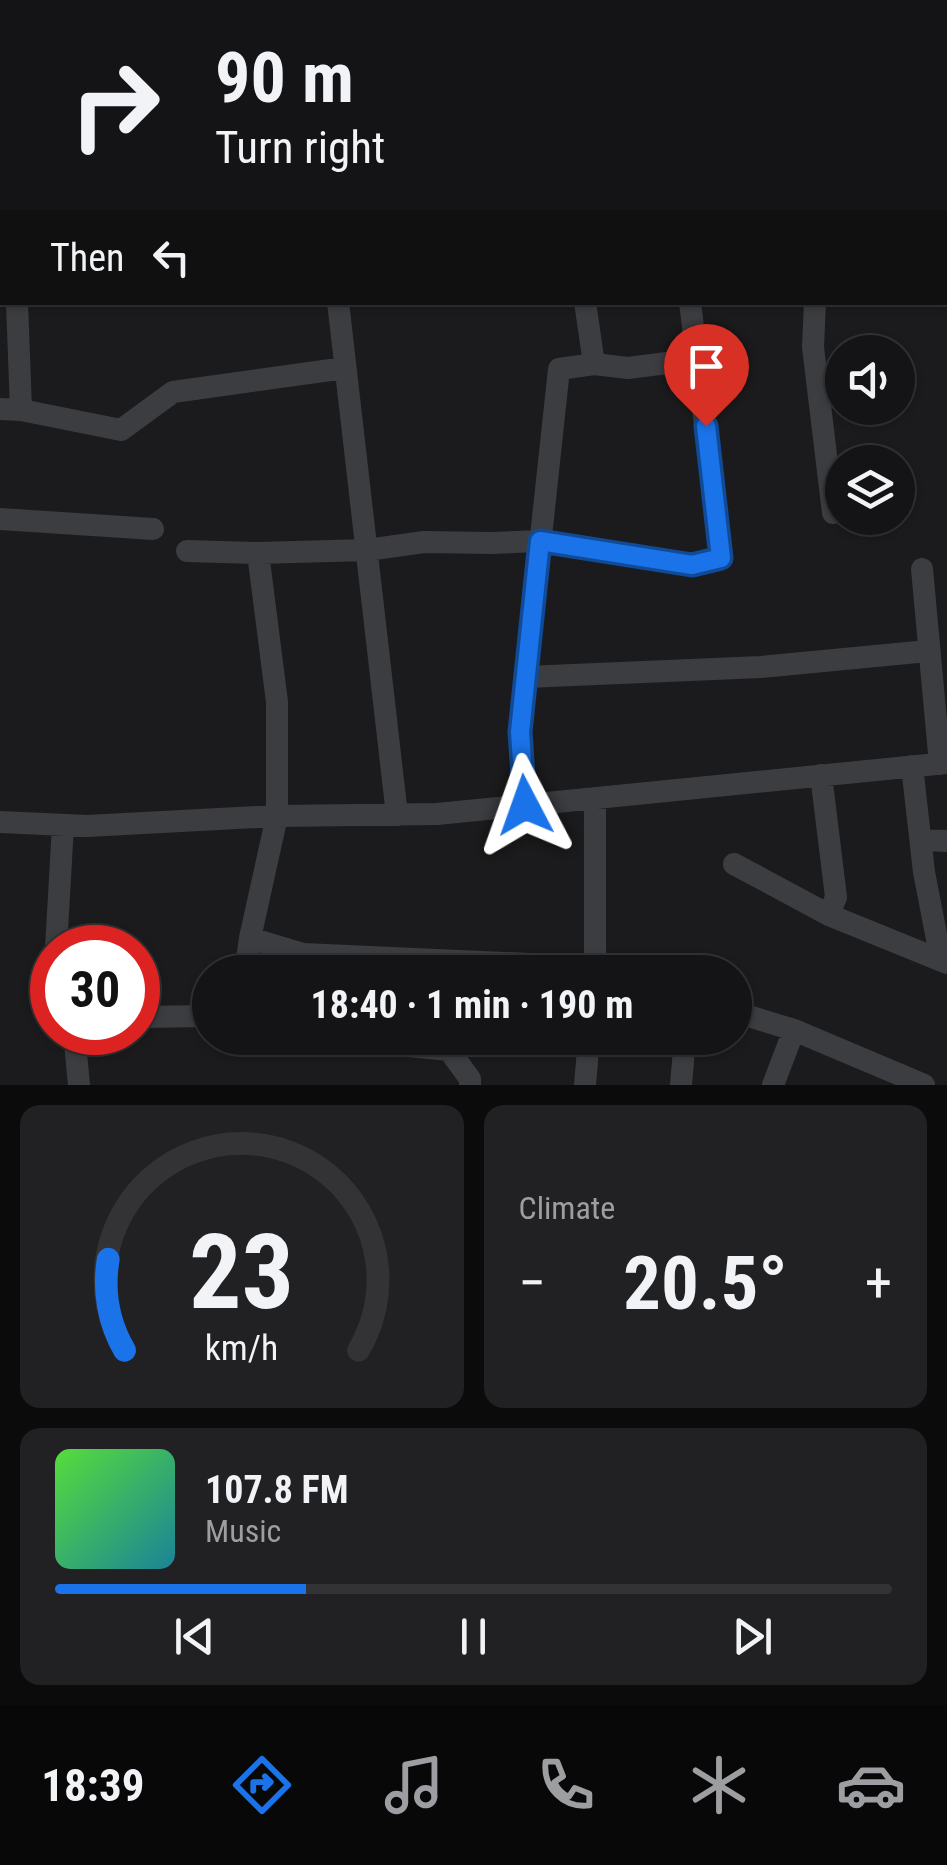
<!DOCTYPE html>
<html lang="en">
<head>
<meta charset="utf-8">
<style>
	:root { --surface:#141416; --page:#212123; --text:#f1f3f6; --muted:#9d9ea1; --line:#333335; --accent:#1a73e8 }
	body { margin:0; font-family:"Roboto Condensed",sans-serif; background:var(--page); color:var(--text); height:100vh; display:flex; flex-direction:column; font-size:38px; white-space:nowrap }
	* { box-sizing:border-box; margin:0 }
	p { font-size:32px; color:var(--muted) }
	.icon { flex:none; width:55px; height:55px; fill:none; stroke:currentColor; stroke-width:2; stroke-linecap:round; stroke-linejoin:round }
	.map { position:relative; height:1085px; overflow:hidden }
	.details { display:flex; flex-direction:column; gap:20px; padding:20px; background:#0b0b0c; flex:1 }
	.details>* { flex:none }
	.top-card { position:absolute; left:0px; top:0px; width:948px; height:305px; box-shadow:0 2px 8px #0004,0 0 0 2px var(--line); background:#141416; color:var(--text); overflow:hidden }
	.fabs { position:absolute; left:825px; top:335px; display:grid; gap:20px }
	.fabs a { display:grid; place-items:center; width:90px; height:90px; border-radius:50%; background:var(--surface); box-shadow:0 2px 8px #0004,0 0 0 2px var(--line); font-size:50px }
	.speed { position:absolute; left:30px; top:925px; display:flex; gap:20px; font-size:50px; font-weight:700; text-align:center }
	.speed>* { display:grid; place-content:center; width:130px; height:130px; border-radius:50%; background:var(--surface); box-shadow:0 2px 8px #0004,0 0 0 2px var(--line); line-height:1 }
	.speed .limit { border:15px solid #d22; background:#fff; color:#111 }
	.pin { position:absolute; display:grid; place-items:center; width:85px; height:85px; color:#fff; margin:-102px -42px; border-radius:50% 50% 50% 0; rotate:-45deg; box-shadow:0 0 10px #0007 }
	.pin .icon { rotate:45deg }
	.me { position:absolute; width:110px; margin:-55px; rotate:356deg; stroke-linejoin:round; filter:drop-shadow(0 0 8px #0008) }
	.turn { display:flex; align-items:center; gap:35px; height:210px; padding:0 50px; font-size:45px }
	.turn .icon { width:130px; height:130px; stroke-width:2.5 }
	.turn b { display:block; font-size:70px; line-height:85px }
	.then { display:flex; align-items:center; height:95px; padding:0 50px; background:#0003; gap:20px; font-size:38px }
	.big { font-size:75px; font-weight:700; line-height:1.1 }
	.details .tile { flex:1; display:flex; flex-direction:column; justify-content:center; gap:15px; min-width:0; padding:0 35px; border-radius:20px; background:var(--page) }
	.details .dial { align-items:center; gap:0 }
	.dial svg { height:260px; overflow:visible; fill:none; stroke:var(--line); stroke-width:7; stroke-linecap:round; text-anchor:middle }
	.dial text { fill:var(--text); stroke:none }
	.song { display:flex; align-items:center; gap:30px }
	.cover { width:120px; height:120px; border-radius:15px; background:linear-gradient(135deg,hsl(110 70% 55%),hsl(190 70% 35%)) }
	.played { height:10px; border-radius:5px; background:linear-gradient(90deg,var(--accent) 30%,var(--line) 30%) }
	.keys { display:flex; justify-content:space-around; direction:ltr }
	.heat { display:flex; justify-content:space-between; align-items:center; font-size:55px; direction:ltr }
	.details .tiles { flex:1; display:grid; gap:20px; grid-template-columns:1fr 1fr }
	.tile:last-child { grid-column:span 2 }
	.trip { position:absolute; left:192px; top:955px; width:560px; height:100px; border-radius:50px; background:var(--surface); box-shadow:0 2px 8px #0004,0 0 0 2px var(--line); font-weight:700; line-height:100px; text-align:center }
	.dock { display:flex; height:160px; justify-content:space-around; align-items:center; background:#080809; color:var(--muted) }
	.dock .icon { width:70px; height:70px }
	.dock .active { color:var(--accent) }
	.dock b { font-size:45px; color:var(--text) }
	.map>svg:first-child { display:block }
</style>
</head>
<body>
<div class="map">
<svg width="947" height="1085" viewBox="0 0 947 1085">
	<rect width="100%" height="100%" fill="#1b1b1d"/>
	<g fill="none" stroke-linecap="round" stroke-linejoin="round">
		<!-- minor -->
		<path stroke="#3c3d41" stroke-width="22" d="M223,0L224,2
			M426,0L427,2
			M515,0L516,2
			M277,2L296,0
			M838,2V0
			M932,2V0
			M0,67L2,112
			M945,81L947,82
			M0,185H2
			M0,290H2
			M338,302L397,815
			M585,302L594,364
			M815,302L813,347L833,513
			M0,409L21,410L17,302
			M21,410L121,430L173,392L345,368
			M0,519L153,529
			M187,551L258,553L367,550L424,542L492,543L541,541L692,565L721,558L690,302
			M922,569L940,764
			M526,677L761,667L928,651
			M912,766L924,872L941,960
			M821,775L836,897L829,915
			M595,798V972
			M525,805L520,732L559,369L594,364L628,368L698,359
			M0,822L87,826L277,816L437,814L947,763
			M922,840L947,841
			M734,864L829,915L947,963
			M250,938L303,954L596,967L629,972
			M56,948L63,825
			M245,972L250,938L277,816V702L258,553
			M735,1012L794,1030L924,1085
			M138,1017L210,1016
			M74,1032L79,1085
			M328,1038L449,1050L470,1079V1085
			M585,1085L589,1038
			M681,1085L685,1038
			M773,1085L794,1030"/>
	</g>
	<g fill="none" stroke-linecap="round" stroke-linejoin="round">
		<defs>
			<path id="route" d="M525,805L520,732L540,541L692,565L721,558L706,426"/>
		</defs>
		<!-- route casing -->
		<use href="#route" stroke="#114b97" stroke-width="25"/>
		<!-- route -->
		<use href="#route" stroke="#1a73e8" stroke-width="18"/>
	</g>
</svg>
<div class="fabs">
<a><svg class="icon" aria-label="sound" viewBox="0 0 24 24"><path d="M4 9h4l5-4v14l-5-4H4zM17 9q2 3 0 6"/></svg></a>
<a><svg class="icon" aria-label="layers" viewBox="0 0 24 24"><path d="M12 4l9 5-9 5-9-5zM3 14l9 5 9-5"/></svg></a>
</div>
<div class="speed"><div class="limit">30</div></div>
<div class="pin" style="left:706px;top:426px;background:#d93025"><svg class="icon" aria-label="arrive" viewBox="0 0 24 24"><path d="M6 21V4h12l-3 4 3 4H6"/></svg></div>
<svg class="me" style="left:525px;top:805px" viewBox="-20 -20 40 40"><path d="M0-17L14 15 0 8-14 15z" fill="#1a73e8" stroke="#fff" stroke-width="4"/></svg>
<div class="trip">18:40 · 1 min · 190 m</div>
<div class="top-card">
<div class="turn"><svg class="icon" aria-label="right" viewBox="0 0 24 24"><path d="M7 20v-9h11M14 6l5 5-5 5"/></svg><div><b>90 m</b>Turn right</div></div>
<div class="then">Then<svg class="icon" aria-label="left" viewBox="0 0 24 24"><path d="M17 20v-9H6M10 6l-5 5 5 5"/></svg></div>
</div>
</div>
<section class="details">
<div class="tiles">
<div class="tile dial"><svg viewBox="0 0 100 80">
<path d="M14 69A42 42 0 1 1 86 69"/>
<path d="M14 69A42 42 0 0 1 9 41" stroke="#1a73e8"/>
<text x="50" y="56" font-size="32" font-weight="700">23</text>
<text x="50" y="72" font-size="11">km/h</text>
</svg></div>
<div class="tile"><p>Climate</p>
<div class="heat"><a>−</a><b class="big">20.5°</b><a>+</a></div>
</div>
<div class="tile">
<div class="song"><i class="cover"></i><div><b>107.8 FM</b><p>Music</p></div></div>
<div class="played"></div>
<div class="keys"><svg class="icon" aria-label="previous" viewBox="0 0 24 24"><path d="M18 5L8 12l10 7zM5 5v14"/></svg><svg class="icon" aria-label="pause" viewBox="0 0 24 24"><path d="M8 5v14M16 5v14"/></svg><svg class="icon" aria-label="next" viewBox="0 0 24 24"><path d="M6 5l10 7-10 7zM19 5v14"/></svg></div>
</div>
</div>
</section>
<nav class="dock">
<b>18:39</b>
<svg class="icon active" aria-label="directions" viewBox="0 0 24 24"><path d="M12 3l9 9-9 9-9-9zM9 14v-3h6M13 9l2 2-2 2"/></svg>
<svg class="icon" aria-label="music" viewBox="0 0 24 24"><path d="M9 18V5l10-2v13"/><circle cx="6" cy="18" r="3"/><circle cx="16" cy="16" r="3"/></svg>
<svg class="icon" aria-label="phone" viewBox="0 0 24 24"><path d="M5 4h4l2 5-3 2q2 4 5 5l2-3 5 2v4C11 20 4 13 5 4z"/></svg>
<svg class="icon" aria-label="climate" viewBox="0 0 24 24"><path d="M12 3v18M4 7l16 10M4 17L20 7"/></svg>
<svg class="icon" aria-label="car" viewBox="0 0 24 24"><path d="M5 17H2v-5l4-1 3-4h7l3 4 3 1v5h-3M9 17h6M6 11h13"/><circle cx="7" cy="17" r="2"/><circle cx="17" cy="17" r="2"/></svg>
</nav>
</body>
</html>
